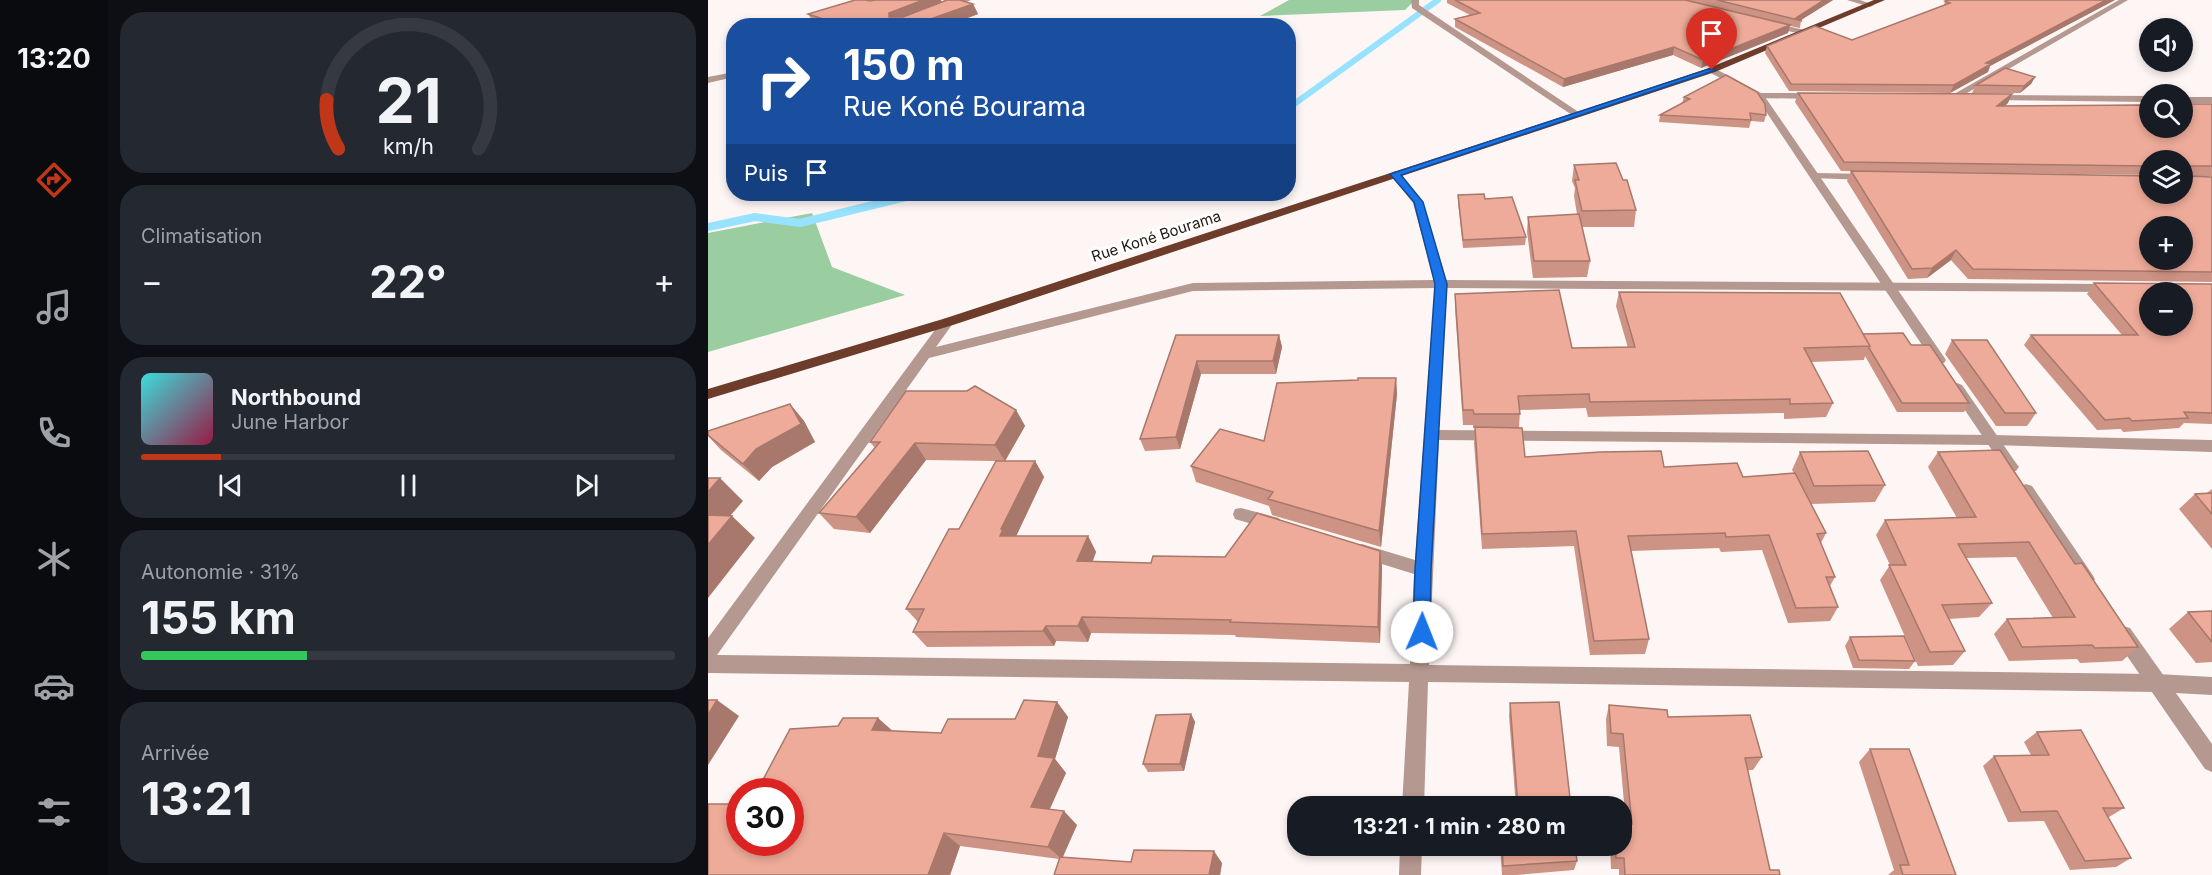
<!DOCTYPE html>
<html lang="fr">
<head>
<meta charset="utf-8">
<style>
	:root { --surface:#171b24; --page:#242831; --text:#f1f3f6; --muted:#9ea1a6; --line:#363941; --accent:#c03619 }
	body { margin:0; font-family:Inter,sans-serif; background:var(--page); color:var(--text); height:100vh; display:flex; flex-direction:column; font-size:22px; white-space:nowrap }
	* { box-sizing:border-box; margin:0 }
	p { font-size:20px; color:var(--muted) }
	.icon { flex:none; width:33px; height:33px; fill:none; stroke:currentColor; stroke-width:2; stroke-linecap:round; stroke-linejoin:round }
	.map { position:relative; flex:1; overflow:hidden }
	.panel { display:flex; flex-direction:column; gap:12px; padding:12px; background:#0d0f14; width:600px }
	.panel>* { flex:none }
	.hud { position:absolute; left:18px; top:18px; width:570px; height:183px; border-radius:24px; box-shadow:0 3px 9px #0003; background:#1a4fa0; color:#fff; overflow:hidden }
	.fabs { position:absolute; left:1431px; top:18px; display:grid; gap:12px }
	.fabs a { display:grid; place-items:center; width:54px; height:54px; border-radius:50%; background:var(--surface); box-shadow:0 3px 9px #0003; font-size:30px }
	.speed { position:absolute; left:18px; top:778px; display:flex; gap:12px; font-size:30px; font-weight:700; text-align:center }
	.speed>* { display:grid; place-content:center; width:78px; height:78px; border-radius:50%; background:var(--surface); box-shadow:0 3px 9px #0003; line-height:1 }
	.speed .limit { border:9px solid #d22; background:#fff; color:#111 }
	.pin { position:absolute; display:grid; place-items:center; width:51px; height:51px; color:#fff; margin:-62px -26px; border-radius:50% 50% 50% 0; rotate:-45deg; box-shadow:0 0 6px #0007 }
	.pin .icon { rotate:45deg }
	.me { position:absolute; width:66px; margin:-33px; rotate:1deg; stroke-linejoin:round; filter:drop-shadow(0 0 4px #0008) }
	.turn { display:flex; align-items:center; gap:21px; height:126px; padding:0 18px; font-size:27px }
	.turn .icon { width:78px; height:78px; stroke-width:2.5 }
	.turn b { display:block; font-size:42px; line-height:51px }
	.then { display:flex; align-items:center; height:57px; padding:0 18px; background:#0003; gap:12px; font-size:22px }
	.big { font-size:45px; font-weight:700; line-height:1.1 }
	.panel .widget { flex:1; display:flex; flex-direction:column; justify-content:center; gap:9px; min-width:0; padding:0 21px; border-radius:24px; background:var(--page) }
	.panel .dial { align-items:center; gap:0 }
	.dial svg { height:156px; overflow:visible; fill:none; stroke:var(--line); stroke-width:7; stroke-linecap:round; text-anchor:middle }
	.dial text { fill:var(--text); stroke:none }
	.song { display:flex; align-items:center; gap:18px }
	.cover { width:72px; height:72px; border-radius:9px; background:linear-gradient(135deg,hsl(180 70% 55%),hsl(340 70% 35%)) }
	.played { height:6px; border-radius:3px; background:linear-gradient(90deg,var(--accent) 15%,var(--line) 15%) }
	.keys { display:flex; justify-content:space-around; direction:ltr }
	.heat { display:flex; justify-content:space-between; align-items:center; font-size:33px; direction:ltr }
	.charge { height:9px; border-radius:4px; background:linear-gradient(90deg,#34c759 31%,var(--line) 0) }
	.trip { position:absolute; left:579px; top:796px; width:345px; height:60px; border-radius:24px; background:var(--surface); box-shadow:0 3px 9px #0003; font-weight:700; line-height:60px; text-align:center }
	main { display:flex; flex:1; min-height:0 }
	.menu { display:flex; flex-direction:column; width:108px; justify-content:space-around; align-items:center; background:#090b0e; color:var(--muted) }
	.menu .icon { width:42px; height:42px }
	.menu .on { color:var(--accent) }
	.menu b { font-size:27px; color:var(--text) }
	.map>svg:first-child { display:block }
</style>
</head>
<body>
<main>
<nav class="menu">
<b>13:20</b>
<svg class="icon on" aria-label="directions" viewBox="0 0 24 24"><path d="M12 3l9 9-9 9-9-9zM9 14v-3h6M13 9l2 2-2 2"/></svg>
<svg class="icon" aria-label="music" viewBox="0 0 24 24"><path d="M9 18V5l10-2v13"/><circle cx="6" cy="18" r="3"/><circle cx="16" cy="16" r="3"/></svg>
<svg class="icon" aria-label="phone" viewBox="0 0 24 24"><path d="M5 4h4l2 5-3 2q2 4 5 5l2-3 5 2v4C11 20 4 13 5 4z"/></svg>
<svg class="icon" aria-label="climate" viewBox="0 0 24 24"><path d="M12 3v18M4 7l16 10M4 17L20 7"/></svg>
<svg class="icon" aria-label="car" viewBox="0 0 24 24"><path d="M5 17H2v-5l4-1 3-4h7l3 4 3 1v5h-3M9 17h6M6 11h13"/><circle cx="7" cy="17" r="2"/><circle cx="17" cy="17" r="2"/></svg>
<svg class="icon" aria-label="filters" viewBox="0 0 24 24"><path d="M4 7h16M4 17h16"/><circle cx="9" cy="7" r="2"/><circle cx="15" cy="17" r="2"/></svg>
</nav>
<section class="panel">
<div class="widget dial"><svg viewBox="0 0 100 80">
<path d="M14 69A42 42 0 1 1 86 69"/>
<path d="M14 69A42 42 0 0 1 8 44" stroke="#c03619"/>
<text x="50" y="56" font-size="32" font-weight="700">21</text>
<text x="50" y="72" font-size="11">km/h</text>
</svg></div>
<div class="widget"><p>Climatisation</p>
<div class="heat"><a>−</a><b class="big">22°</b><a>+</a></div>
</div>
<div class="widget">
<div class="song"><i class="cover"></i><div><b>Northbound</b><p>June Harbor</p></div></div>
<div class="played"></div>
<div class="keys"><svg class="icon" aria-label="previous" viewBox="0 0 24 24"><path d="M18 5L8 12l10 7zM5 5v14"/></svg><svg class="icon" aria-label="pause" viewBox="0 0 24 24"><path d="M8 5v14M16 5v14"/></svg><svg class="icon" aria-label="next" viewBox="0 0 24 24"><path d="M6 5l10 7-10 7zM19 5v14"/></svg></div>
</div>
<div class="widget"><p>Autonomie · 31%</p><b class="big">155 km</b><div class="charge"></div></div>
<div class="widget"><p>Arrivée</p><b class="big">13:21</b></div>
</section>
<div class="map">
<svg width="1504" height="875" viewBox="0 0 1504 875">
	<rect width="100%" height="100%" fill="#fdf6f4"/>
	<!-- forest -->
	<path fill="#9acda0" d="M581,0H707L697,10L552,16Z
		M104,213L124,267L197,295L0,352V233Z"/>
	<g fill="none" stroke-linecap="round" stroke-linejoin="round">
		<!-- stream-far1 -->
		<path stroke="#97e2fe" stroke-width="6" d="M582,107L730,0"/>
		<!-- stream -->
		<path stroke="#97e2fe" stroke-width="8" d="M580,108L584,105
			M0,227L47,217L92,223L210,194"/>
		<!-- minor -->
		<path fill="#b5988f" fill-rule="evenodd" d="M252,0H263L239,10L232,8Z
			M703,0H711V5L875,115L867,117L704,8Z
			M1139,0H1152L1166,5L1162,7Z
			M1411,0H1420L1247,100L1239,98Z
			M1061,22L1101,31L1102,33L1098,35L1058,26V22Z
			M26,72V77L0,83V77Z
			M1052,93H1109L1114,96L1109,99L1049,98L1047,96Z
			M1283,95L1442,96V102L1280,100V96Z
			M1474,97H1504V103H1474Z
			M687,171L691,172L715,202L738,280L1402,284L1408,288L1402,292L739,288L731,430L1284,435L1504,440V452L1284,445L731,440L721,665L1449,674L1504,677V695L1449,692L720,682L716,807H694L701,682L0,673V638L235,319L240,318L246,322L228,347L485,283L726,280L705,203L682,174ZM727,288L707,560L654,544L648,546L646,551L648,556L706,574L702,664L9,655L221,358L485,291Z
			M1107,173L1160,174L1165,177L1160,180L1103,178V174Z
			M533,508L571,518L573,523L571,528L565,530L527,519L525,514L527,509Z
			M692,846H714L713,875H691Z"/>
		<!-- tertiary -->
		<path fill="#b5988f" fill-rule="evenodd" d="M1004,67L1055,94L1236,357L1238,360L1236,363H1226L1049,98L1001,72L1000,70Z
			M1249,383L1254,385L1308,463L1311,467L1308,471H1298L1242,388Z
			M1318,484L1324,486L1384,574L1387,579L1384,584L1378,586L1372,584L1312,494L1310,490L1312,486Z
			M1415,626L1422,628L1504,744V772L1497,769L1408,640L1406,634L1408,628Z"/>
		<!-- trunk -->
		<path fill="#6e3c2a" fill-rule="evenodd" d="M1166,0H1177L1007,72L245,325L0,399V389L235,319L866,113L1001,68Z"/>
	</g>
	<!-- wall -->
	<path fill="#cd9384" d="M739,0H1125L1093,20L1092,28L1082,26L1080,33L993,68L965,55L855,87L747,27V19L762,15L739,3Z
		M1240,0H1407L1282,66L1280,72L1242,93L1081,91L1057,53L1059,46L1144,40L1236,5L1237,1Z
		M162,1L234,2L265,4L270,14L238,26H87L104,20L100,14Z
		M1327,77L1323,84L1312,93H1264L1268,85Z
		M1090,93L1300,103L1297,106L1504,104V176H1479L1504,177V282L1260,279L1243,260L1219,278L1200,279L1139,181L1143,171L1442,194L1474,160H1442V175L1133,171L1087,102Z
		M976,97L1058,115L1056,122L1043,121L1041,128L951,122L952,115L974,103Z
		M866,165L915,180L928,210L926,227H874L882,261L879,277L825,278L819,232L820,217L869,214L866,196L867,188L864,181Z
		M750,195L818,237L817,245L755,248L750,203Z
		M1386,283L1504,284V424L1476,423L1471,428L1415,432L1413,429L1389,430L1316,345L1323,335H1414L1379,294Z
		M911,292L1155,334L1203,345L1261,403L1256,412H1189L1157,356L1156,360L1103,362L1125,403L1118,417L1076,419V413L880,417L878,408L812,410L811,428L817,457L956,467L1035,477L1086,473L1084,470L1092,452L1177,485L1167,502L1103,504L1118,533L1113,543L1127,577L1122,586L1130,607L1122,621L1080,623L1054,550L1013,552L1011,548L923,551L941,639L937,654L882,655L866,546L774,549L766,443L767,428H765V425H755L747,308V294L864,348H920L908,306Z
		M468,335H571L574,347L568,374H493L472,449L437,451L432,439Z
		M1244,340L1328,413L1319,426H1288L1237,354Z
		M688,378L689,394L673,547L564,515L561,506L488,482L483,466L556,441L650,380Z
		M82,404L96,421L107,442L64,467L51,481L13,450L0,436V431Z
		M308,410L317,426L297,461H327L336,477L308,536H380L388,552L385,561L443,563L517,557L672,551L674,567L672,643L528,637L527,635L383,633L380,642L348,641L346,646L219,647L205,632L210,622L198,609L251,529L288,461L218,460L162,533L126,529L111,513L167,448L162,442Z
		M1230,452L1367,564L1430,647L1414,661L1372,663L1369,659L1301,661L1286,634L1299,619L1345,618L1308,557L1258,558L1284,603L1271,617L1241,619L1257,651L1245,665L1210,666L1172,580L1182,565L1168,535L1177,520L1249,518L1220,467Z
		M1504,489V549L1471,509L1487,494L1499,493Z
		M1504,611V662L1488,663L1461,629L1480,612Z
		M1142,637L1207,661L1201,669L1145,668L1137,646Z
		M349,702L360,717L347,759L358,773L341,809L369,825L354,857L423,862L514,863L512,875L351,859L252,846L242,875H0L50,789L185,731L233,733L307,719Z
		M802,703L863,807H808L801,716Z
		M901,705L960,717L1054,757L1045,770H1040L1062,870L1072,875H911V869H903L902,846H914L918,824L911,747L899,746L898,719Z
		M483,714L487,722L476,771L440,772L435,764Z
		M1329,732L1416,808L1401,817H1400L1423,858L1408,867L1362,870L1336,821L1300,822L1275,766L1286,756L1323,755L1316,742Z
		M1162,749L1248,875H1180L1186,870L1151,762Z
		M792,846H867L869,861L866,870L808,875H794Z"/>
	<!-- shaded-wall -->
	<path fill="#a7786b" d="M215,0H233L235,5L186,24L181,17V13Z
		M1116,0H1125L1093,20L1088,18Z
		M1398,0H1407L1282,66L1280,72L1242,93L1246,85L1278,63Z
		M265,4L270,14L238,26H203Z
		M1082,25L1080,33L993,68L995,60Z
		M966,47L965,55L855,87L856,79Z
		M1327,77L1323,84L1312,93L1316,86Z
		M1304,94L1300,103L1285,115L1289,106Z
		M1248,250L1243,260L1219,278L1224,268Z
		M571,335L574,347L568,374L565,361Z
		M489,361L493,374L472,449L468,437Z
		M688,378L689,394L673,547L671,531Z
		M82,404L96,421L107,442L64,467L51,481L35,464Z
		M308,410L317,426L297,461L287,445Z
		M207,443L218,460L162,533L148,517Z
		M327,461L336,477L305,543L292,536L293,529Z
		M12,478L35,501L4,537L0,533V492Z
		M24,516L47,538L0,598V545Z
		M380,536L388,552L378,577L369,561Z
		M672,551L674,567L672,643L670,627Z
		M374,617L383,633L380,642L370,626Z
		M338,626L348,641L346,646L335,631Z
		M9,700L31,716L0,765V715Z
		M349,702L360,717L347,759L358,773L337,820L323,807L330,756Z
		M483,714L487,722L476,771L472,764Z
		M170,718L187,733L164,730Z
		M356,811L369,825L354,859L340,847Z
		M236,833L252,846L242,875H220Z
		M506,851L514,863L512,875H501Z"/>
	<!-- building -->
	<path fill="#eeab99" stroke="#a7786b" stroke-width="1.5" fill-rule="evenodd" d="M147,0H158L162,1L167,0H215L181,13V17H195L239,0H252L265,4L203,26H87L112,18L100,14Z
		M747,0H977L1082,25L995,60L966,47L856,79L747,19L772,13Z
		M1009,0H1116L1088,18L1094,21Z
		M1240,0H1398L1278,63L1283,64L1246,85L1083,84L1059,46L1107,26L1144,40L1242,3L1237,1Z
		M1297,68L1327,77L1316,86L1268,85Z
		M1018,75L1049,92L1057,104L1058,115L1042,113L1043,120L952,115L982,99L976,97Z
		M1090,93L1304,94L1289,106L1442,105V128H1474V104H1504V166H1480L1478,168L1479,176L1504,177V272L1265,269L1248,250L1224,268L1204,269L1143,171L1442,176V194H1474V160H1442V166L1136,162ZM1442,226H1474V260H1442Z
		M908,163L915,180H919L928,210L874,211L867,180H871L866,165Z
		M776,194L777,199L804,197L818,237L755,240L750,195Z
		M871,214L882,261H826L820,217Z
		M1386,283L1504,284V413L1476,412L1480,418L1424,421L1421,418L1397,420L1323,335H1430ZM1442,292H1474V326H1442Z
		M851,290L864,348L927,347L911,292L1132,293L1162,346L1096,348L1125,403L1082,404V399L882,402L881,394L810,396L812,414H766L765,410H755L747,294Z
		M1195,333L1203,345H1222L1261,403H1194L1161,348L1162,346L1155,334Z
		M468,335H571L565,361H489L468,437L432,439Z
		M1244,340H1279L1328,413H1297Z
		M650,378H688L671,531L560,499L565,492L483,466L512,429L556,441L569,383L650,380Z
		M267,386L308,410L287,445L207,443L148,517L111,513L172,442H162L198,391H259Z
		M82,404L93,424L48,449L35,464L0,435V431Z
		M767,427L814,428L817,457L892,452L953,451L956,467L1029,463L1035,477L1087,473L1118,533L1109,534L1127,577H1118L1130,607L1088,608L1061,535L1018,537L1017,533L920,536L941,639L886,641L868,531L774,534Z
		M1292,450L1367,564L1374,563L1430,647L1387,648L1384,645L1314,647L1299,619L1367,617L1321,542L1250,544L1284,603L1234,605L1257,651L1222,652L1181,565H1198L1177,520L1268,517L1230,452Z
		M1160,451L1177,485L1106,486L1092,452Z
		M288,461H327L293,529H295L292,536H380L369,561L443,563L445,556L517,557L549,513L672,551L670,627L522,622L523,620L374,617L370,626H338L335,631L205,632L216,609H198L241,529H251Z
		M0,478H12L0,492Z
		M1504,493V514L1487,494Z
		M0,515L24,516L0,545Z
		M1504,611V642L1480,612Z
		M1196,636L1207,661L1151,660L1142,637Z
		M0,700H9L0,715Z
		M316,700L349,702L330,756L346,758L323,807L356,811L340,847L236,833L220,875H0V804H29L32,799V843H82V792H36L38,789H50L82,729L130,726L135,718H170L164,730L233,733L240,719H307Z
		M851,702L863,807H810L802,703Z
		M901,705L959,710L960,717L1042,715L1054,757L1037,758L1062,870H1071L1072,875H917L916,858H908L907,846H914V824H924L915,734L903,733Z
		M483,714L472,764H435L448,715Z
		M1373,730L1416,808H1395L1423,858L1377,861L1349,811L1313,812L1286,756L1341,755L1329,732Z
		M1162,749H1201L1248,875H1195L1192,865H1201Z
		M794,846H867L869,861L795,866Z
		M426,850L506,851L501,875H346L352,857L423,862Z"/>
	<!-- route -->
	<path fill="#1a73e8" stroke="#114b97" stroke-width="1.5" d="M1001,69L1008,70L693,175L715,202L739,284L723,570L722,632L720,637L714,639L708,637L705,632L707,570L727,284L706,202L682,174Z"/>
	<g text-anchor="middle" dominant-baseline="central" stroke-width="6" stroke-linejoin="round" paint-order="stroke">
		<!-- far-street labels -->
		<g font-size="15" fill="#221712" stroke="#fff">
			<text transform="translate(448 236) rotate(-18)">Rue Koné Bourama</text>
		</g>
	</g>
</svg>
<div class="fabs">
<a><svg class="icon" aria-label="sound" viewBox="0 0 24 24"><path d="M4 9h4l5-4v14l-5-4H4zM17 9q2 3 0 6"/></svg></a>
<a><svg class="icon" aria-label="search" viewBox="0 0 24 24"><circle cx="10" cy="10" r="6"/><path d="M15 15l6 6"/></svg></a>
<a><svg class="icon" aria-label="layers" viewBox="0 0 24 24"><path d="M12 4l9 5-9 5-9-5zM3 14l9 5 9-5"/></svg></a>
<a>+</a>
<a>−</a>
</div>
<div class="speed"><div class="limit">30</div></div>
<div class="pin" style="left:1004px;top:70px;background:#d93025"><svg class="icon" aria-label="arrive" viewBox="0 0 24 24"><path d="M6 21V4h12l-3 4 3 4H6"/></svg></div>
<svg class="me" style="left:714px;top:632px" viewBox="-20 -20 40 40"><circle r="19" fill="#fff"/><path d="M0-13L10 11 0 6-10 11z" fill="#1a73e8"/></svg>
<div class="trip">13:21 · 1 min · 280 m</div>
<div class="hud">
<div class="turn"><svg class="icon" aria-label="right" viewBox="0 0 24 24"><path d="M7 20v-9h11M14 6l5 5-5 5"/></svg><div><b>150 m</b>Rue Koné Bourama</div></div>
<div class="then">Puis<svg class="icon" aria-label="arrive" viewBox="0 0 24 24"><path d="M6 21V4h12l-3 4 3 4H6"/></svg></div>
</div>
</div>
</main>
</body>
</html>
